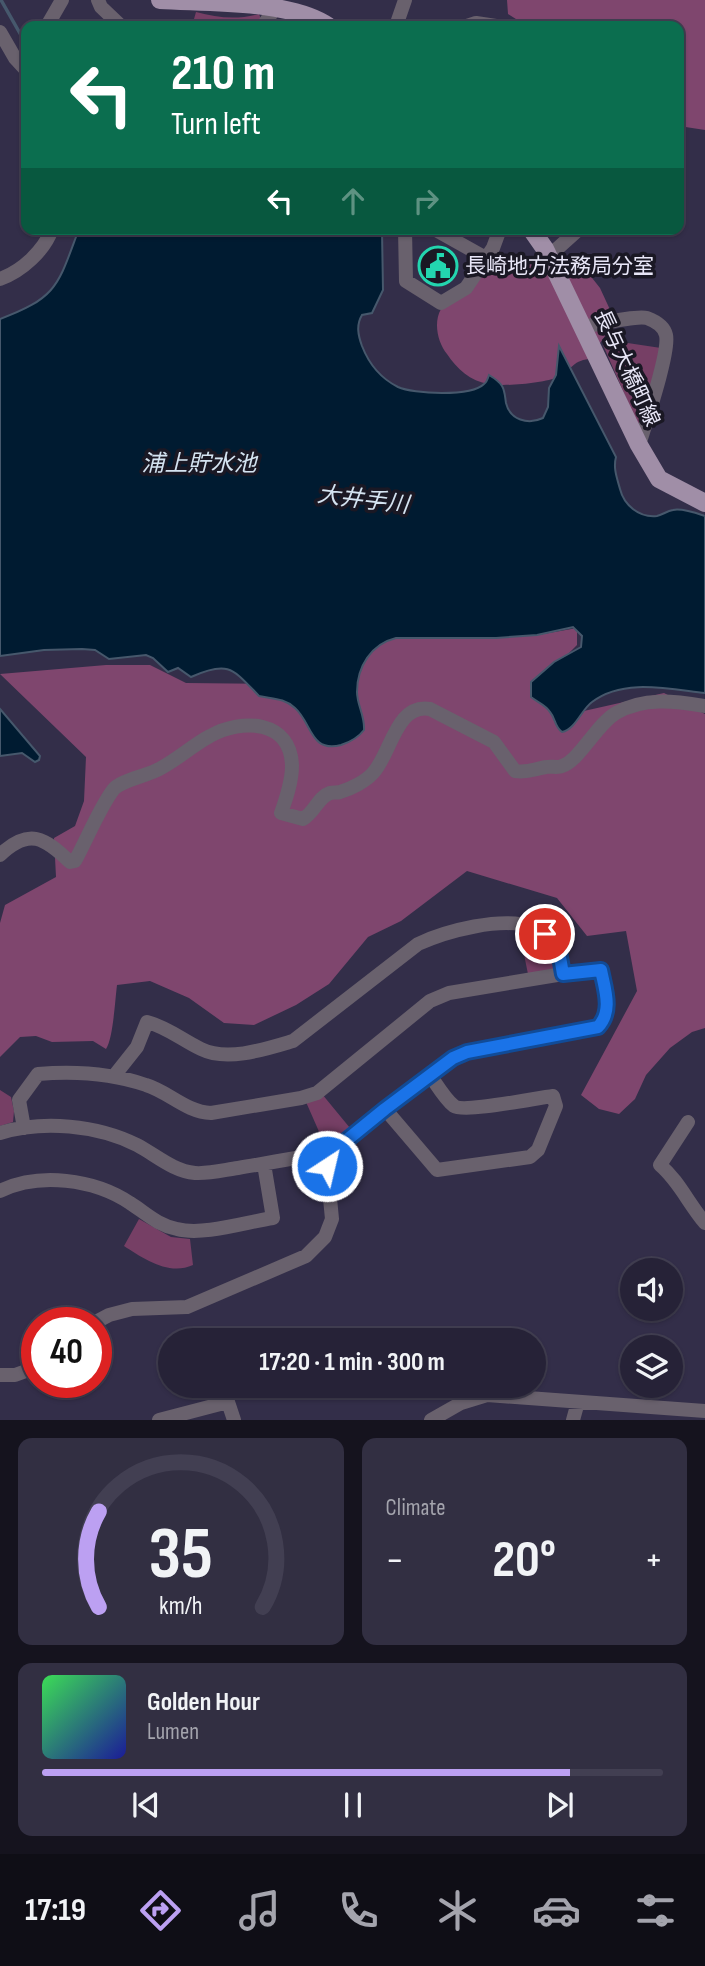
<!DOCTYPE html>
<html lang="en">
<head>
<meta charset="utf-8">
<style>
	:root { --surface:#262237; --page:#322f42; --text:#f1f3f6; --muted:#a4a4ad; --line:#423f52; --accent:#bca0f2 }
	body { margin:0; font-family:"Sofia Sans Condensed","Noto Sans JP",sans-serif; background:var(--page); color:var(--text); height:100vh; display:flex; flex-direction:column; font-size:26px; white-space:nowrap }
	* { box-sizing:border-box; margin:0 }
	p { font-size:23px; color:var(--muted) }
	.icon { flex:none; width:38px; height:38px; fill:none; stroke:currentColor; stroke-width:2; stroke-linecap:round; stroke-linejoin:round }
	.map { position:relative; height:1420px; overflow:hidden }
	.details { display:flex; flex-direction:column; gap:18px; padding:18px; background:#15131e; flex:1 }
	.details>* { flex:none }
	.guide { position:absolute; left:21px; top:21px; width:663px; height:214px; border-radius:14px; box-shadow:0 2px 5px #0004,0 0 0 2px var(--line); background:#0b6e4f; color:#fff; overflow:hidden }
	.tools { position:absolute; left:620px; top:1258px; display:grid; gap:14px }
	.tools a { display:grid; place-items:center; width:63px; height:63px; border-radius:50%; background:var(--surface); box-shadow:0 2px 5px #0004,0 0 0 2px var(--line); font-size:35px }
	.speed { position:absolute; left:21px; top:1307px; display:flex; gap:14px; font-size:35px; font-weight:700; text-align:center }
	.speed>* { display:grid; place-content:center; width:91px; height:91px; border-radius:50%; background:var(--surface); box-shadow:0 2px 5px #0004,0 0 0 2px var(--line); line-height:1 }
	.speed .limit { border:10px solid #d22; background:#fff; color:#111 }
	.pin { position:absolute; display:grid; place-items:center; width:60px; height:60px; color:#fff; margin:-30px; border:4px solid #fff; border-radius:50%; box-shadow:0 2px 7px #0007 }
	.me { position:absolute; width:77px; margin:-38px; rotate:35deg; stroke-linejoin:round; filter:drop-shadow(0 0 5px #0008) }
	.turn { display:flex; align-items:center; gap:24px; height:147px; padding:0 35px; font-size:32px }
	.turn .icon { width:91px; height:91px; stroke-width:2.5 }
	.turn b { display:block; font-size:49px; line-height:60px }
	.lanes { display:flex; align-items:center; height:66px; padding:0 35px; background:#0003; justify-content:center; gap:35px; direction:ltr }
	.lanes .off { opacity:.35 }
	.big { font-size:52px; font-weight:700; line-height:1.1 }
	.details .tile { flex:1; display:flex; flex-direction:column; justify-content:center; gap:10px; min-width:0; padding:0 24px; border-radius:14px; background:var(--page) }
	.details .dial { align-items:center; gap:0 }
	.dial svg { height:182px; overflow:visible; fill:none; stroke:var(--line); stroke-width:7; stroke-linecap:round; text-anchor:middle }
	.dial text { fill:var(--text); stroke:none }
	.song { display:flex; align-items:center; gap:21px }
	.cover { width:84px; height:84px; border-radius:10px; background:linear-gradient(135deg,hsl(130 70% 55%),hsl(240 70% 35%)) }
	.played { height:7px; border-radius:4px; background:linear-gradient(90deg,var(--accent) 85%,var(--line) 85%) }
	.keys { display:flex; justify-content:space-around; direction:ltr }
	.heat { display:flex; justify-content:space-between; align-items:center; font-size:38px; direction:ltr }
	.details .tiles { flex:1; display:grid; gap:18px; grid-template-columns:1fr 1fr }
	.tile:last-child { grid-column:span 2 }
	.trip { position:absolute; left:158px; top:1328px; width:388px; height:70px; border-radius:35px; background:var(--surface); box-shadow:0 2px 5px #0004,0 0 0 2px var(--line); font-weight:700; line-height:70px; text-align:center }
	.tab-bar { display:flex; height:112px; justify-content:space-around; align-items:center; background:#0f0e16; color:var(--muted) }
	.tab-bar .icon { width:49px; height:49px }
	.tab-bar .active { color:var(--accent) }
	.tab-bar b { font-size:32px; color:var(--text) }
	.map>svg:first-child { display:block }
</style>
</head>
<body>
<div class="map">
<svg width="705" height="1420" viewBox="0 0 705 1420">
	<rect width="100%" height="100%" fill="#332e49"/>
	<!-- green -->
	<path fill="#763f65" d="M196,12C218,18 237,20 259,14L261,19L257,26H192Z
		M621,342L661,348L642,424L637,423L603,345Z
		M519,930C545,940 550,936 556,965L553,971L528,974Z
		M0,1090L11,1097L14,1111L13,1122L0,1126Z
		M322,1094L350,1128L330,1143H324L306,1102Z
		M139,1219L171,1237L190,1239L193,1265C169,1276 144,1259 124,1246Z"/>
	<!-- forest -->
	<path fill="#7f466e" d="M507,0H705V130L679,126V26H527L508,14Z
		M559,257L585,269L600,288L612,314L605,336L589,359C571,361 572,371 558,377C545,383 503,387 489,384C470,381 457,369 447,354C438,343 433,323 441,309C447,298 488,270 501,265C519,259 539,258 559,257Z
		M577,628V645L532,690L566,715L664,693L705,714V1028L692,1032L670,1048L646,1075L635,1099L619,1114L599,1109L581,1095L637,991L626,931L587,936L557,898L467,871L401,921L368,937L329,984L296,1005L254,1025L224,1023L189,998L150,981L117,985C115,1001 113,1039 106,1049L93,1041L52,1042L36,1036L20,1037L0,1057V923L5,905L56,877L54,838L75,826L84,801L86,757L0,674L106,665H150L186,683L270,684L336,681L389,633L538,635Z"/>
	<!-- water -->
	<path fill="#001b31" stroke="#46586c" stroke-width="2" d="M79,229H380L382,231L383,290L372,313L362,315C356,325 358,335 362,346C369,364 380,378 398,387C413,394 471,397 484,384C487,382 488,378 489,375C494,378 499,381 502,386C505,391 505,397 506,403C510,420 528,425 543,418L548,407L549,388L556,375L559,346L616,457C613,468 617,478 620,489C624,505 639,518 657,516C662,515 667,511 673,510C682,508 696,513 705,516V693C669,689 623,678 592,702C581,710 576,729 562,732C554,726 556,719 550,712C546,705 537,702 531,697V682L554,662L581,647L582,636L573,627L537,635L496,638H396C371,644 357,667 357,692C357,705 365,716 364,730C358,738 350,742 341,745C310,753 312,723 295,708C284,698 273,699 259,696C233,669 229,660 191,677L178,668L168,672L153,658L146,655L109,659L95,650L82,649L44,650L0,656V319C59,297 58,284 79,229Z
		M0,709L40,756L39,760L35,762L22,753L0,756Z"/>
	<g fill="none" stroke-linecap="round" stroke-linejoin="round">
		<!-- stream -->
		<path stroke="#46586c" stroke-width="3.5" d="M1,0L26,44"/>
		<!-- minor -->
		<path stroke="#69616d" stroke-width="14" d="M98,0L101,7L121,26
			M47,26L62,0
			M263,26L275,8L272,0
			M396,26L405,0
			M467,26L476,23L496,26
			M0,32L15,58L26,70
			M405,229L406,281L441,303L466,288L493,248L500,229
			M434,229L486,258
			M548,257L579,229
			M0,279C22,271 44,251 52,229
			M583,327C596,325 636,315 647,318C655,321 664,326 666,335C670,352 645,425 639,445
			M0,855C29,827 45,838 70,862L75,861C86,841 100,807 113,790C120,780 148,776 161,768C178,759 193,745 210,736C242,718 291,720 292,766C292,782 286,799 281,813L303,819C315,812 318,797 330,793C333,792 337,793 340,792C351,789 366,781 373,773C391,754 396,703 430,709L494,742L515,771C528,773 534,769 546,767C551,766 558,768 562,766C579,761 597,724 616,713C644,697 674,701 705,706
			M114,1076L137,1047L147,1022C167,1027 182,1040 201,1049C227,1062 266,1049 293,1041L418,944C446,931 502,916 533,927C541,930 549,936 557,940L563,974
			M385,1109L437,1170L530,1157L538,1150L556,1106L553,1096C536,1098 464,1113 454,1106C445,1099 437,1085 430,1075
			M688,1122L660,1165C679,1181 688,1203 705,1223
			M0,1133C43,1120 97,1125 137,1145C156,1155 173,1171 195,1173C209,1174 224,1170 238,1168C263,1164 288,1159 313,1155L326,1157L385,1109L453,1058L467,1052L598,1027C613,1011 605,990 601,970L563,974L449,993L430,1001L317,1093L301,1098L211,1113C186,1112 169,1092 146,1085C111,1073 74,1071 38,1074L19,1100L24,1128
			M0,1191C39,1172 94,1179 130,1203C146,1213 157,1225 177,1229C203,1236 246,1222 273,1218L264,1164
			M94,1323L109,1315L132,1309L187,1307L306,1256L325,1237L332,1219L326,1157
			M0,1375H15L37,1367
			M159,1420L228,1402L234,1420
			M431,1420L461,1403L487,1395L705,1411
			M573,1420L578,1402"/>
		<!-- major -->
		<path stroke="#a08ea7" stroke-width="18" d="M160,0C208,3 290,0 328,26
			M531,229L545,249L639,445L659,479L705,503"/>
	</g>
	<g fill="none" stroke-linecap="round" stroke-linejoin="round">
		<defs>
			<path id="route" d="M327,1166L326,1157L385,1109L453,1058L467,1052L598,1027C613,1011 605,990 601,970L563,974L557,940L545,934"/>
		</defs>
		<!-- route casing -->
		<use href="#route" stroke="#114b97" stroke-width="18"/>
		<!-- route -->
		<use href="#route" stroke="#1a73e8" stroke-width="12"/>
	</g>
	<!-- icons -->
	<defs>
		<symbol id="civic-ring" viewBox="-11 -11 22 22"><circle r="9.5" fill="#1a1824" stroke="#23d5af" stroke-width="1.5"/><path d="M-.6-6.5H3V-4.5H.6V-3L4-1V1h2V6H-6V1h2V-1L-.6-3ZM-1.2 2.5V6h2.4V2.5Z" fill="#23d5af"/></symbol>
	</defs>
	<g fill-rule="evenodd">
		<use href="#civic-ring" x="416" y="244" width="44" height="44"/>
	</g>
	<g text-anchor="middle" dominant-baseline="central" stroke-width="7" stroke-linejoin="round" paint-order="stroke">
		<!-- poi labels -->
		<g font-size="21" fill="#e8e6f7" stroke="#1a1824" text-anchor="start">
			<text x="465" y="266">長崎地方法務局分室</text>
		</g>
		<!-- street labels -->
		<g font-size="21" fill="#e8e6f7" stroke="#1a1824">
			<text transform="translate(627 368) rotate(65)">長与大橋町線</text>
		</g>
		<!-- water labels -->
		<g font-size="23" font-style="italic" fill="#d4e3f1" stroke="#1a1824">
			<text x="199" y="464">浦上貯水池</text>
			<text transform="translate(363 500) rotate(7)">大井手川</text>
		</g>
	</g>
</svg>
<div class="tools">
<a><svg class="icon" aria-label="sound" viewBox="0 0 24 24"><path d="M4 9h4l5-4v14l-5-4H4zM17 9q2 3 0 6"/></svg></a>
<a><svg class="icon" aria-label="layers" viewBox="0 0 24 24"><path d="M12 4l9 5-9 5-9-5zM3 14l9 5 9-5"/></svg></a>
</div>
<div class="speed"><div class="limit">40</div></div>
<div class="pin" style="left:545px;top:934px;background:#d93025"><svg class="icon" aria-label="arrive" viewBox="0 0 24 24"><path d="M6 21V4h12l-3 4 3 4H6"/></svg></div>
<svg class="me" style="left:327px;top:1166px" viewBox="-20 -20 40 40"><circle r="17" fill="#1a73e8" stroke="#fff" stroke-width="3"/><path d="M0-11L8 9 0 5-8 9z" fill="#fff"/></svg>
<div class="trip">17:20 · 1 min · 300 m</div>
<div class="guide">
<div class="turn"><svg class="icon" aria-label="left" viewBox="0 0 24 24"><path d="M17 20v-9H6M10 6l-5 5 5 5"/></svg><div><b>210 m</b>Turn left</div></div>
<div class="lanes"><svg class="icon" aria-label="left" viewBox="0 0 24 24"><path d="M17 20v-9H6M10 6l-5 5 5 5"/></svg><svg class="icon off" aria-label="ahead" viewBox="0 0 24 24"><path d="M12 20V5M6 11l6-6 6 6"/></svg><svg class="icon off" aria-label="right" viewBox="0 0 24 24"><path d="M7 20v-9h11M14 6l5 5-5 5"/></svg></div>
</div>
</div>
<section class="details">
<div class="tiles">
<div class="tile dial"><svg viewBox="0 0 100 80">
<path d="M14 69A42 42 0 1 1 86 69"/>
<path d="M14 69A42 42 0 0 1 14 27" stroke="#bca0f2"/>
<text x="50" y="56" font-size="32" font-weight="700">35</text>
<text x="50" y="72" font-size="11">km/h</text>
</svg></div>
<div class="tile"><p>Climate</p>
<div class="heat"><a>−</a><b class="big">20°</b><a>+</a></div>
</div>
<div class="tile">
<div class="song"><i class="cover"></i><div><b>Golden Hour</b><p>Lumen</p></div></div>
<div class="played"></div>
<div class="keys"><svg class="icon" aria-label="previous" viewBox="0 0 24 24"><path d="M18 5L8 12l10 7zM5 5v14"/></svg><svg class="icon" aria-label="pause" viewBox="0 0 24 24"><path d="M8 5v14M16 5v14"/></svg><svg class="icon" aria-label="next" viewBox="0 0 24 24"><path d="M6 5l10 7-10 7zM19 5v14"/></svg></div>
</div>
</div>
</section>
<nav class="tab-bar">
<b>17:19</b>
<svg class="icon active" aria-label="directions" viewBox="0 0 24 24"><path d="M12 3l9 9-9 9-9-9zM9 14v-3h6M13 9l2 2-2 2"/></svg>
<svg class="icon" aria-label="music" viewBox="0 0 24 24"><path d="M9 18V5l10-2v13"/><circle cx="6" cy="18" r="3"/><circle cx="16" cy="16" r="3"/></svg>
<svg class="icon" aria-label="phone" viewBox="0 0 24 24"><path d="M5 4h4l2 5-3 2q2 4 5 5l2-3 5 2v4C11 20 4 13 5 4z"/></svg>
<svg class="icon" aria-label="climate" viewBox="0 0 24 24"><path d="M12 3v18M4 7l16 10M4 17L20 7"/></svg>
<svg class="icon" aria-label="car" viewBox="0 0 24 24"><path d="M5 17H2v-5l4-1 3-4h7l3 4 3 1v5h-3M9 17h6M6 11h13"/><circle cx="7" cy="17" r="2"/><circle cx="17" cy="17" r="2"/></svg>
<svg class="icon" aria-label="filters" viewBox="0 0 24 24"><path d="M4 7h16M4 17h16"/><circle cx="9" cy="7" r="2"/><circle cx="15" cy="17" r="2"/></svg>
</nav>
</body>
</html>
